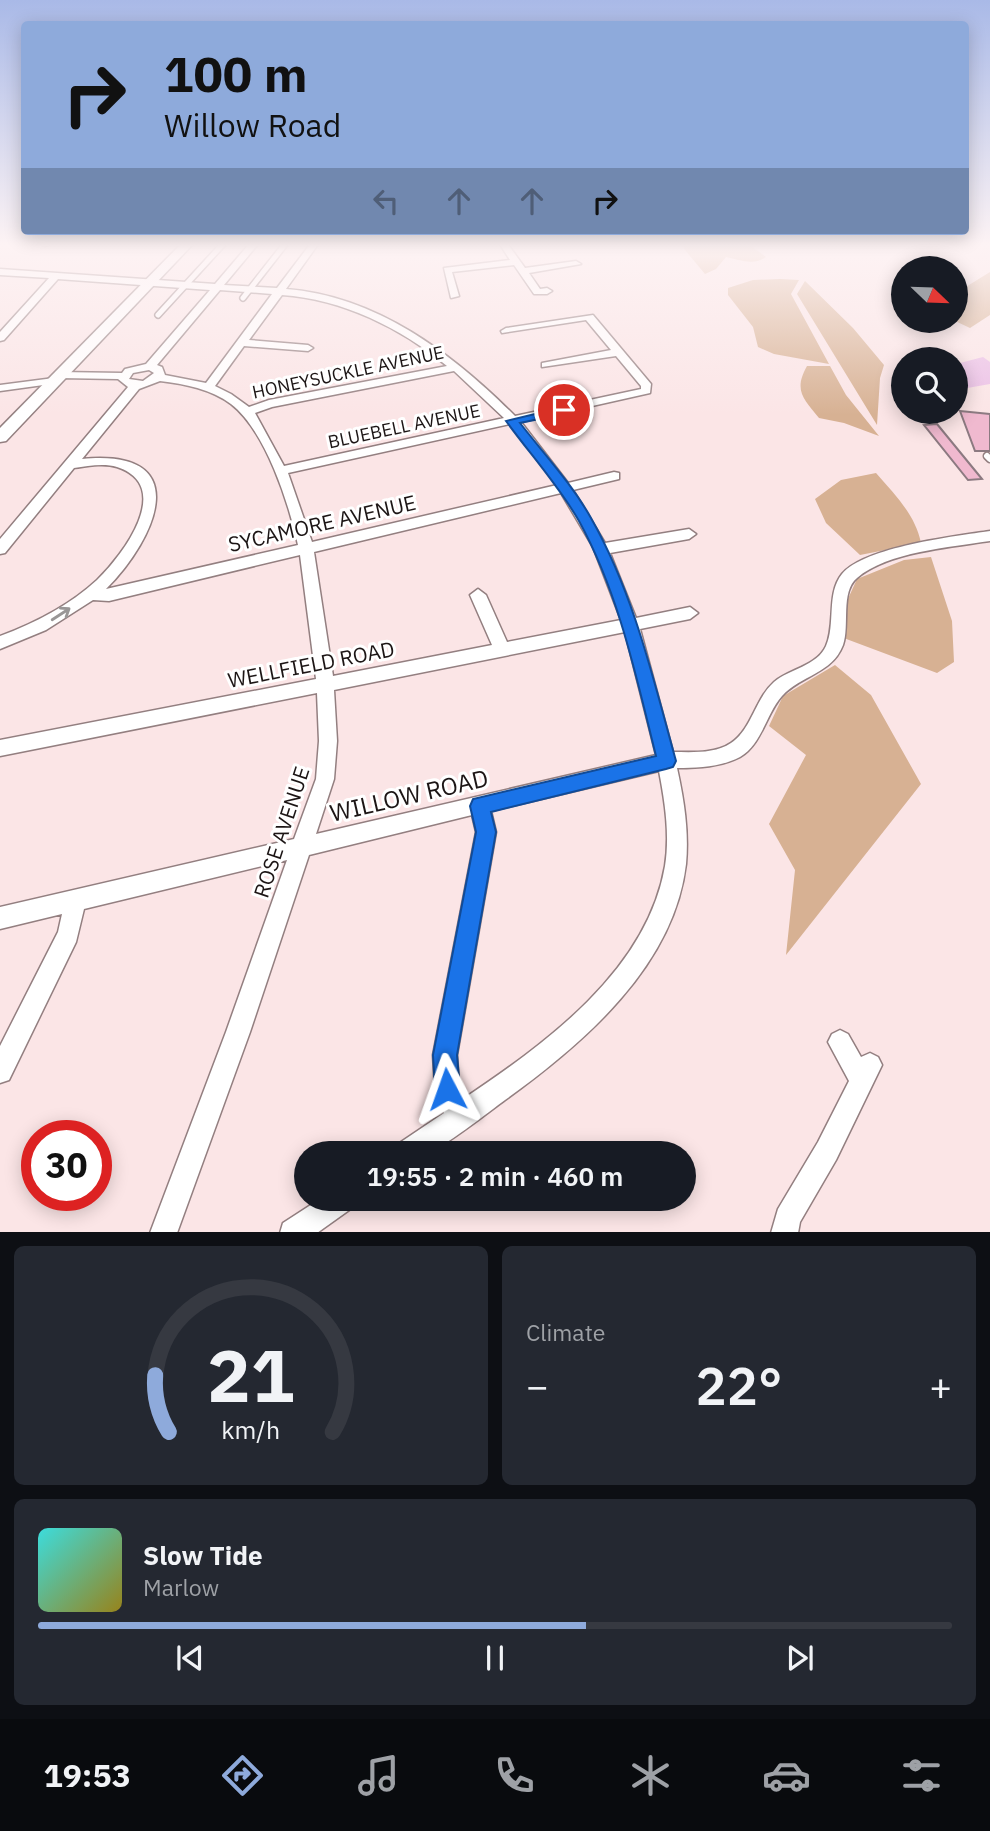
<!DOCTYPE html>
<html lang="en">
<head>
<meta charset="utf-8">
<style>
	:root { --surface:#171b24; --page:#242831; --text:#f1f3f6; --muted:#9ea1a6; --line:#363941; --accent:#8eaadb }
	body { margin:0; font-family:"IBM Plex Sans",sans-serif; background:var(--page); color:var(--text); height:100vh; display:flex; flex-direction:column; font-size:26px; white-space:nowrap }
	* { box-sizing:border-box; margin:0 }
	p { font-size:23px; color:var(--muted) }
	.icon { flex:none; width:38px; height:38px; fill:none; stroke:currentColor; stroke-width:2; stroke-linecap:round; stroke-linejoin:round }
	.map { position:relative; height:1232px; overflow:hidden }
	.side { display:flex; flex-direction:column; gap:14px; padding:14px; background:#0d0f14; flex:1 }
	.side>* { flex:none }
	.top-card { position:absolute; left:21px; top:21px; width:948px; height:214px; border-radius:7px; box-shadow:0 4px 18px #0003; background:#8eaadb; color:#111; overflow:hidden }
	.needle { width:46px; rotate:113deg }
	.buttons { position:absolute; left:891px; top:256px; display:grid; gap:14px }
	.buttons a { display:grid; place-items:center; width:77px; height:77px; border-radius:50%; background:var(--surface); box-shadow:0 4px 18px #0003; font-size:35px }
	.speed { position:absolute; left:21px; top:1120px; display:flex; gap:14px; font-size:35px; font-weight:700; text-align:center }
	.speed>* { display:grid; place-content:center; width:91px; height:91px; border-radius:50%; background:var(--surface); box-shadow:0 4px 18px #0003; line-height:1 }
	.speed .limit { border:10px solid #d22; background:#fff; color:#111 }
	.pin { position:absolute; display:grid; place-items:center; width:60px; height:60px; color:#fff; margin:-30px; border:4px solid #fff; border-radius:50%; box-shadow:0 2px 7px #0007 }
	.me { position:absolute; width:77px; margin:-38px; rotate:356deg; stroke-linejoin:round; filter:drop-shadow(0 0 5px #0008) }
	.turn { display:flex; align-items:center; gap:24px; height:147px; padding:0 28px; font-size:32px }
	.turn .icon { width:91px; height:91px; stroke-width:2.5 }
	.turn b { display:block; font-size:49px; line-height:60px }
	.lanes { display:flex; align-items:center; height:66px; padding:0 28px; background:#0003; justify-content:center; gap:35px; direction:ltr }
	.lanes .off { opacity:.35 }
	.big { font-size:52px; font-weight:600; line-height:1.1 }
	.side .tile { flex:1; display:flex; flex-direction:column; justify-content:center; gap:10px; min-width:0; padding:0 24px; border-radius:10px; background:var(--page) }
	.side .dial { align-items:center; gap:0 }
	.dial svg { height:182px; overflow:visible; fill:none; stroke:var(--line); stroke-width:7; stroke-linecap:round; text-anchor:middle }
	.dial text { fill:var(--text); stroke:none }
	.song { display:flex; align-items:center; gap:21px }
	.cover { width:84px; height:84px; border-radius:10px; background:linear-gradient(135deg,hsl(180 70% 55%),hsl(50 70% 35%)) }
	.played { height:7px; border-radius:4px; background:linear-gradient(90deg,var(--accent) 60%,var(--line) 60%) }
	.keys { display:flex; justify-content:space-around; direction:ltr }
	.heat { display:flex; justify-content:space-between; align-items:center; font-size:38px; direction:ltr }
	.side .tiles { flex:1; display:grid; gap:14px; grid-template-columns:1fr 1fr }
	.tile:last-child { grid-column:span 2 }
	.trip { position:absolute; left:294px; top:1141px; width:402px; height:70px; border-radius:35px; background:var(--surface); box-shadow:0 4px 18px #0003; font-weight:600; line-height:70px; text-align:center }
	.tab-bar { display:flex; height:112px; justify-content:space-around; align-items:center; background:#090b0e; color:var(--muted) }
	.tab-bar .icon { width:49px; height:49px }
	.tab-bar .on { color:var(--accent) }
	.tab-bar b { font-size:32px; color:var(--text) }
	.map>svg:first-child { display:block }
</style>
</head>
<body>
<div class="map">
<svg width="990" height="1233" viewBox="0 0 990 1233">
	<rect width="100%" height="100%" fill="#fbe5e6"/>
	<!-- green -->
	<path fill="#d7b193" d="M682,243H747L766,257C754,266 740,260 726,257L716,269L705,274L685,250Z
		M990,272V315L970,328L953,320H956V293Z
		M780,279L799,280L791,294L829,364L774,354L758,347L753,327L728,295V288L753,280Z
		M805,281L853,328L884,365L880,378L877,425L797,294Z
		M807,366H830L846,395L879,436L844,423L819,418C804,399 793,391 807,366Z
		M876,473C895,495 915,514 921,543L860,555L826,523L815,499L841,480Z
		M931,557L952,621L954,662L937,673L841,637L847,601L857,579L904,560Z
		M835,665L871,695L921,784L786,955L795,870L769,824L806,755L769,726L783,696Z"/>
	<!-- water -->
	<path fill="#ebc0e6" d="M983,357L990,362V384L956,390V364Z"/>
	<!-- building -->
	<path fill="#f0b9cf" stroke="#8c7a81" stroke-width="2" d="M960,411L990,414V451H975Z
		M937,424L982,479L968,480L924,425Z"/>
	<g fill="none" stroke-linecap="round" stroke-linejoin="round">
		<defs>
			<path id="service-far1" d="M243,298L286,243
				M158,315L224,243"/>
			<path id="service" d="M987,456L990,459"/>
			<path id="minor" d="M41,243H54L45,246Z
				M250,243H259L224,285L277,288L311,243H319L286,289C377,296 453,354 515,416L641,389V386L616,356L542,367V363L611,350L586,320L502,333L501,331L506,328L593,315L651,384L650,393L521,422L568,483L614,472L619,473V479L573,490L605,543L689,529L696,534L689,539L610,553L636,618L690,607L698,613L690,619L640,629L673,752C691,752 715,754 731,743C752,729 755,699 774,682C789,669 817,666 826,646C836,624 826,594 842,574C864,547 956,536 990,531V541C951,547 887,552 857,578C840,592 850,626 843,645C832,674 801,675 782,696C766,714 762,744 740,757C721,767 698,768 677,768C684,800 689,831 686,864C674,966 584,1043 505,1100C491,1110 440,1151 426,1153C416,1155 404,1153 394,1153L398,1144L444,1113L435,1089L433,1055L476,832L472,815L309,855L250,1032L177,1233H150L226,1032L287,860L84,909L76,942L9,1080L0,1083V1046L58,932L62,914L0,929V907L294,839L316,779L319,741L317,693L0,756V740L316,679L300,555L109,601L93,600L46,630L0,649V636C35,623 70,605 97,580C123,555 175,486 117,467C104,463 88,466 74,468L5,553L0,554V539L128,387L118,379L60,378L54,375L60,372L122,373L125,369L146,364L210,290L58,279L4,340L0,341V332L49,278L0,275V269L215,284ZM220,290L272,294L206,383L165,375L162,367L157,365ZM282,295C342,299 401,328 447,366L269,400L249,407L231,394L215,386L244,346L308,351L313,348L308,345L249,340ZM149,370L154,373L143,381L129,379L133,373ZM454,371L504,418L284,466L255,413L272,407ZM160,381C185,384 211,389 231,404C266,431 289,504 298,545L106,589C157,538 196,448 82,459L139,389ZM510,424L557,485L312,542L288,473ZM561,493L593,547L621,620L507,642L486,595L478,589L470,595L492,645L333,676L314,552ZM625,632L656,755L316,834L334,779L337,741L334,690ZM659,771C665,802 670,835 665,866C647,971 545,1044 463,1099L459,1089L457,1055L496,832L491,811Z
				M499,243H507L525,268L576,261L581,264L529,273L540,289L547,288L552,291L547,294H534L514,265L452,272L459,296L451,298L444,268L510,260Z
				M54,378L60,381L58,383L0,391V385Z
				M840,1030L848,1034L861,1057L870,1053L878,1057L882,1065L836,1160L800,1222L798,1233H771L778,1209L818,1142L849,1081L828,1042L832,1034Z
				M320,1199H356L352,1208L317,1233H280L283,1223Z"/>
			<path id="tertiary" d="M182,243H194L6,441L0,442V428Z"/>
		</defs>
		<!-- service-far1 casing -->
		<use href="#service-far1" stroke="#937f80" stroke-width="8"/>
		<!-- service casing -->
		<use href="#service" stroke="#937f80" stroke-width="9"/>
		<!-- minor casing -->
		<use href="#minor" stroke="#937f80" stroke-width="3"/>
		<!-- tertiary casing -->
		<use href="#tertiary" stroke="#937f80" stroke-width="3"/>
		<!-- service-far1 -->
		<use href="#service-far1" stroke="#fff" stroke-width="5"/>
		<!-- service -->
		<use href="#service" stroke="#fff" stroke-width="6"/>
		<!-- minor -->
		<use href="#minor" fill="#fff" fill-rule="evenodd"/>
		<!-- tertiary -->
		<use href="#tertiary" fill="#fff" fill-rule="evenodd"/>
	</g>
	<!-- one-way arrows -->
	<defs><path id="oneway-shaft" d="M-6 0H5M1.5-3L5.5 0L1.5 3" fill="none" stroke-width="1.6" stroke-linecap="round" stroke-linejoin="round" transform="scale(1.75)"/></defs>
	<use stroke="#999696" href="#oneway-shaft" transform="translate(61 614) rotate(-33)"/>
	<!-- sky -->
	<linearGradient id="sky" x2="0" y2="1"><stop stop-color="#a9b9e7"/><stop offset="0.59" stop-color="#fdf3f4"/><stop offset="1" stop-color="#fdf3f4" stop-opacity="0"/></linearGradient>
	<rect width="990" height="415" fill="url(#sky)"/>
	<!-- route -->
	<path fill="#1a73e8" stroke="#114b97" stroke-width="2" d="M564,407L568,408V413L520,423C544,454 572,484 591,518C634,594 653,678 676,761L673,767L666,769L491,812L496,832L457,1055L460,1089L456,1097L447,1101L439,1097L435,1089L433,1055L476,832L470,806L473,799L656,756C636,676 619,594 579,521C559,486 530,454 506,421Z"/>
	<g text-anchor="middle" dominant-baseline="central" stroke-width="6" stroke-linejoin="round" paint-order="stroke">
		<!-- far-street labels -->
		<g font-size="18" fill="#1c1515" stroke="#fff">
			<text transform="translate(348 372) rotate(-12)">HONEYSUCKLE AVENUE</text>
			<text transform="translate(404 426) rotate(-12)">BLUEBELL AVENUE</text>
		</g>
		<!-- street labels -->
		<g font-size="21" fill="#1c1515" stroke="#fff">
			<text transform="translate(322 523) rotate(-13)">SYCAMORE AVENUE</text>
			<text transform="translate(311 664) rotate(-11)">WELLFIELD ROAD</text>
			<text transform="translate(281 832) rotate(-72)">ROSE AVENUE</text>
		</g>
		<!-- near-street labels -->
		<g font-size="24" fill="#1c1515" stroke="#fff">
			<text transform="translate(409 795) rotate(-13)">WILLOW ROAD</text>
		</g>
	</g>
</svg>
<div class="buttons">
<a><svg class="needle" viewBox="-14 -14 28 28"><path d="M0-13l5 13h-10z" fill="#e53935"/><path d="M0 13l5-13h-10z" fill="#9ea1a6"/></svg></a>
<a><svg class="icon" aria-label="search" viewBox="0 0 24 24"><circle cx="10" cy="10" r="6"/><path d="M15 15l6 6"/></svg></a>
</div>
<div class="speed"><div class="limit">30</div></div>
<div class="pin" style="left:564px;top:410px;background:#d93025"><svg class="icon" aria-label="arrive" viewBox="0 0 24 24"><path d="M6 21V4h12l-3 4 3 4H6"/></svg></div>
<svg class="me" style="left:447px;top:1089px" viewBox="-20 -20 40 40"><path d="M0-17L14 15 0 8-14 15z" fill="#1a73e8" stroke="#fff" stroke-width="4"/></svg>
<div class="trip">19:55 · 2 min · 460 m</div>
<div class="top-card">
<div class="turn"><svg class="icon" aria-label="right" viewBox="0 0 24 24"><path d="M7 20v-9h11M14 6l5 5-5 5"/></svg><div><b>100 m</b>Willow Road</div></div>
<div class="lanes"><svg class="icon off" aria-label="left" viewBox="0 0 24 24"><path d="M17 20v-9H6M10 6l-5 5 5 5"/></svg><svg class="icon off" aria-label="ahead" viewBox="0 0 24 24"><path d="M12 20V5M6 11l6-6 6 6"/></svg><svg class="icon off" aria-label="ahead" viewBox="0 0 24 24"><path d="M12 20V5M6 11l6-6 6 6"/></svg><svg class="icon" aria-label="right" viewBox="0 0 24 24"><path d="M7 20v-9h11M14 6l5 5-5 5"/></svg></div>
</div>
</div>
<section class="side">
<div class="tiles">
<div class="tile dial"><svg viewBox="0 0 100 80">
<path d="M14 69A42 42 0 1 1 86 69"/>
<path d="M14 69A42 42 0 0 1 8 44" stroke="#8eaadb"/>
<text x="50" y="56" font-size="32" font-weight="700">21</text>
<text x="50" y="72" font-size="11">km/h</text>
</svg></div>
<div class="tile"><p>Climate</p>
<div class="heat"><a>−</a><b class="big">22°</b><a>+</a></div>
</div>
<div class="tile">
<div class="song"><i class="cover"></i><div><b>Slow Tide</b><p>Marlow</p></div></div>
<div class="played"></div>
<div class="keys"><svg class="icon" aria-label="previous" viewBox="0 0 24 24"><path d="M18 5L8 12l10 7zM5 5v14"/></svg><svg class="icon" aria-label="pause" viewBox="0 0 24 24"><path d="M8 5v14M16 5v14"/></svg><svg class="icon" aria-label="next" viewBox="0 0 24 24"><path d="M6 5l10 7-10 7zM19 5v14"/></svg></div>
</div>
</div>
</section>
<nav class="tab-bar">
<b>19:53</b>
<svg class="icon on" aria-label="directions" viewBox="0 0 24 24"><path d="M12 3l9 9-9 9-9-9zM9 14v-3h6M13 9l2 2-2 2"/></svg>
<svg class="icon" aria-label="music" viewBox="0 0 24 24"><path d="M9 18V5l10-2v13"/><circle cx="6" cy="18" r="3"/><circle cx="16" cy="16" r="3"/></svg>
<svg class="icon" aria-label="phone" viewBox="0 0 24 24"><path d="M5 4h4l2 5-3 2q2 4 5 5l2-3 5 2v4C11 20 4 13 5 4z"/></svg>
<svg class="icon" aria-label="climate" viewBox="0 0 24 24"><path d="M12 3v18M4 7l16 10M4 17L20 7"/></svg>
<svg class="icon" aria-label="car" viewBox="0 0 24 24"><path d="M5 17H2v-5l4-1 3-4h7l3 4 3 1v5h-3M9 17h6M6 11h13"/><circle cx="7" cy="17" r="2"/><circle cx="17" cy="17" r="2"/></svg>
<svg class="icon" aria-label="filters" viewBox="0 0 24 24"><path d="M4 7h16M4 17h16"/><circle cx="9" cy="7" r="2"/><circle cx="15" cy="17" r="2"/></svg>
</nav>
</body>
</html>
